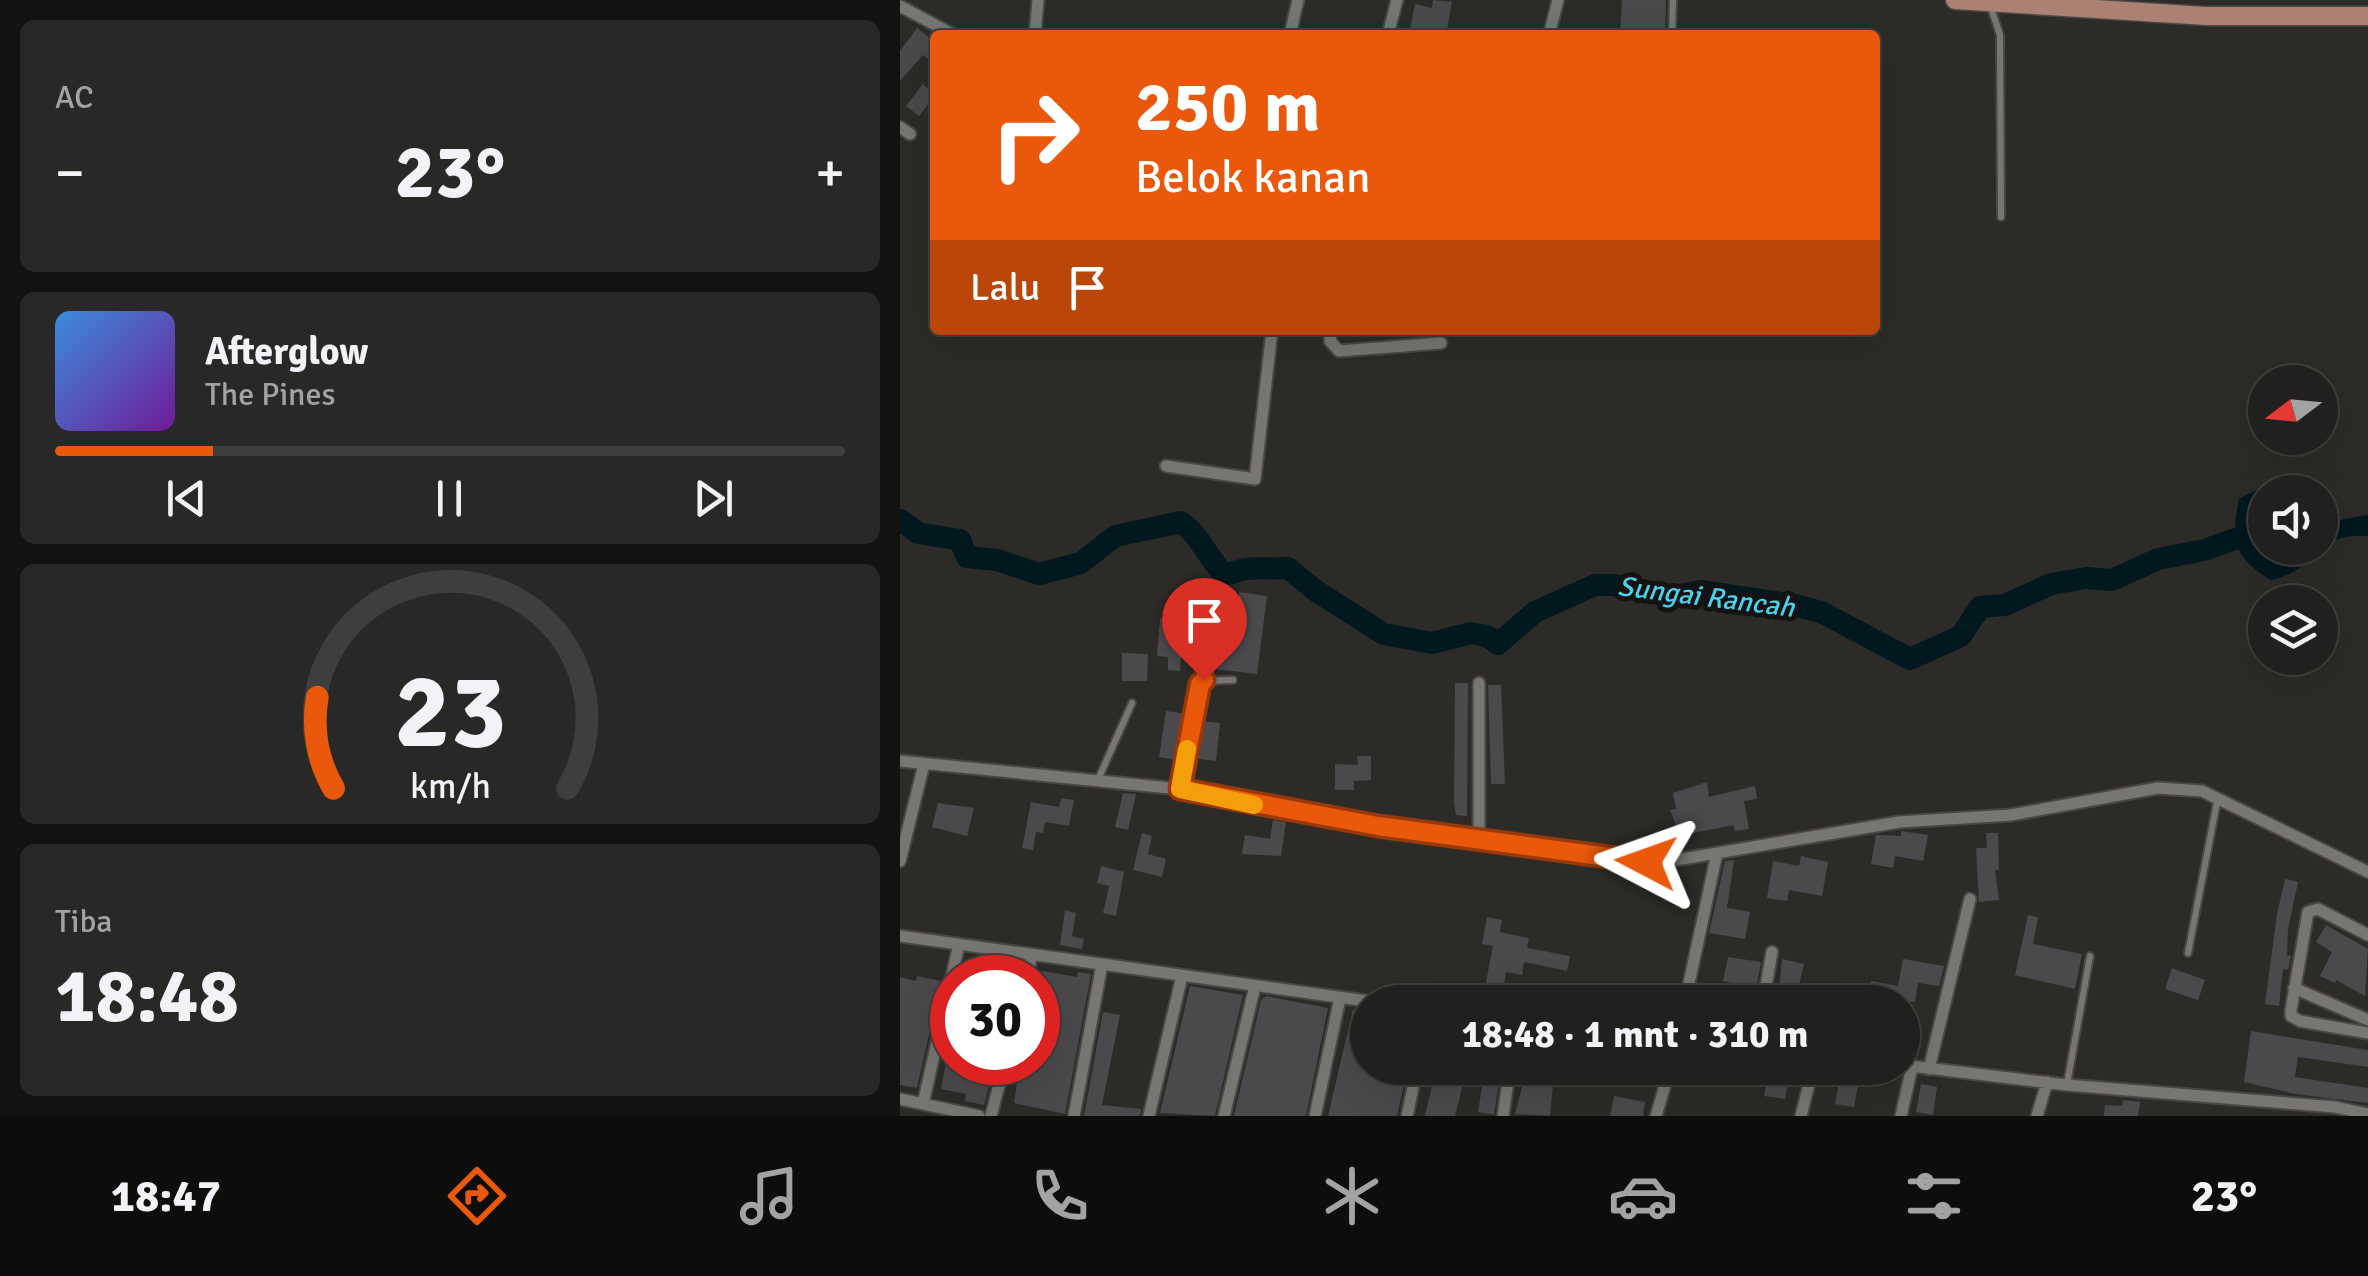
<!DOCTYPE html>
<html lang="id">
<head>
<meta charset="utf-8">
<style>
	:root { --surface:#21201e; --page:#292827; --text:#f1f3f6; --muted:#a2a3a4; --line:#3e3e3c; --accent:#ea580c }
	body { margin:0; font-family:Signika,sans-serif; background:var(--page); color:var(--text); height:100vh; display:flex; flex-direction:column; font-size:38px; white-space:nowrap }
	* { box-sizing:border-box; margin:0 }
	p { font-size:32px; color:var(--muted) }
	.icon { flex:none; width:55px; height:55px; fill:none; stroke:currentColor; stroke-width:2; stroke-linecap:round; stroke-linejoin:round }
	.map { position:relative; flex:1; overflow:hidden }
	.sheet { display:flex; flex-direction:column; gap:20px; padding:20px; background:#121210; width:900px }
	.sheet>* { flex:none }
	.top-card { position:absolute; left:30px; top:30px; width:950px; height:305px; border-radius:10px; box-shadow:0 10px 40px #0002,0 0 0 2px var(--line); background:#ea580c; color:#fff; overflow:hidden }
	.needle { width:65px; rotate:254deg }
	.fabs { position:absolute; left:1348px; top:365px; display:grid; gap:20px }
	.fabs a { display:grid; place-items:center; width:90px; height:90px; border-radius:50%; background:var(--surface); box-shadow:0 10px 40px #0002,0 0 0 2px var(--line); font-size:50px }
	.speed { position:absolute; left:30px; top:955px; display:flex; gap:20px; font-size:50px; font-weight:700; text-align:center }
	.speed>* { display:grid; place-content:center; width:130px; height:130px; border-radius:50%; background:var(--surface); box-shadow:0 10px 40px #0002,0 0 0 2px var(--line); line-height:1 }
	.speed .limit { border:15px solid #d22; background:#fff; color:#111 }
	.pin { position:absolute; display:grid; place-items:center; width:85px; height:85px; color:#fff; margin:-102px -42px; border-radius:50% 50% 50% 0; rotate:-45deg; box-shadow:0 0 10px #0007 }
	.pin .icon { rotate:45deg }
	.me { position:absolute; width:110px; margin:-55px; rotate:274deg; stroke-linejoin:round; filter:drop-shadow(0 0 8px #0008) }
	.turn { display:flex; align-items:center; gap:35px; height:210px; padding:0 40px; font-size:45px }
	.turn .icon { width:130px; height:130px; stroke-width:2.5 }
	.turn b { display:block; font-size:70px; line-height:85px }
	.then { display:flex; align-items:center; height:95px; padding:0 40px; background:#0003; gap:20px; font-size:38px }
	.big { font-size:75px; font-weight:800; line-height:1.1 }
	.sheet .card { flex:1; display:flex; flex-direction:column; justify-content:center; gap:15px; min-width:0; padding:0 35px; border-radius:15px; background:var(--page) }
	.sheet .dial { align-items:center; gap:0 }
	.dial svg { height:260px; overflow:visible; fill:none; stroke:var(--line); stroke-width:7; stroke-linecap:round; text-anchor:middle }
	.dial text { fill:var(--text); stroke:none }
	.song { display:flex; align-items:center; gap:30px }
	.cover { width:120px; height:120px; border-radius:15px; background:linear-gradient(135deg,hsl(210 70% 55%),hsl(280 70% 35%)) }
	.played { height:10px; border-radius:5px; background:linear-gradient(90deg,var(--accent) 20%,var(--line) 20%) }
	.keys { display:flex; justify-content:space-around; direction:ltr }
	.heat { display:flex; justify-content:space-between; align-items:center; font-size:55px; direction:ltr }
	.trip { position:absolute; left:450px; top:985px; width:570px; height:100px; border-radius:50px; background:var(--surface); box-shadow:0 10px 40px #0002,0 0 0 2px var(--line); font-weight:800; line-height:100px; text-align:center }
	.dock { display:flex; height:160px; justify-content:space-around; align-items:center; background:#0d0d0c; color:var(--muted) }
	.dock .icon { width:70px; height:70px }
	.dock .active { color:var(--accent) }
	.dock b { font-size:45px; color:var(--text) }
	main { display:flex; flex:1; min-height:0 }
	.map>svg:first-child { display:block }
</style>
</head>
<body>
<main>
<section class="sheet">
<div class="card"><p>AC</p>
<div class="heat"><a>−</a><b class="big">23°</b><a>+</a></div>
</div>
<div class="card">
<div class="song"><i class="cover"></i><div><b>Afterglow</b><p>The Pines</p></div></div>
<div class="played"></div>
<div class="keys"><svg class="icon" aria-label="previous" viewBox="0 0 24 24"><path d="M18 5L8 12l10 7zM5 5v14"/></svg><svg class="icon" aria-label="pause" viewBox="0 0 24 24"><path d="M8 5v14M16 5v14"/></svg><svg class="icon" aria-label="next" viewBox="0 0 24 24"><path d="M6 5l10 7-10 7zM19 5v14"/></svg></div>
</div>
<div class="card dial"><svg viewBox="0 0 100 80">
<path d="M14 69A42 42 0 1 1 86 69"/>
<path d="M14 69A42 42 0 0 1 9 41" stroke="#ea580c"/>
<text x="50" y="56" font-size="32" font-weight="700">23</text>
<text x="50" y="72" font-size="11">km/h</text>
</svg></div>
<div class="card"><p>Tiba</p><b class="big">18:48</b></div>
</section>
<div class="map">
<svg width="1468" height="1116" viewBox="0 0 1468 1116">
	<rect width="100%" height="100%" fill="#2c2b28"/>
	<!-- water -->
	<path fill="#00181e" d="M1366,485L1392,492H1365V548H1420V517L1434,521L1468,515V536C1414,532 1419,570 1371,580C1333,557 1331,541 1339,499Z"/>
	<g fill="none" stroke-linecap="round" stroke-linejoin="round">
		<!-- river -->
		<path stroke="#00181e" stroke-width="22" d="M0,520L18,533L60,540L67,557L97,560L139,574L181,563L215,536L281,522C301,536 307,558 325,575C356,564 359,570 388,568L416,591L484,634L532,643L571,633L587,636L598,644L635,612L695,585H714L775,596L801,591L894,605L921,612L1010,659L1061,636L1080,607L1105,605L1151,584L1186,578L1212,580L1258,559L1304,550L1335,539L1365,535"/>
	</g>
	<!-- building -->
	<path fill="#4c494c" d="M533,0L552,2L546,35H509L515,4L532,8Z
		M722,0H766L765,35H720Z
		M17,28L35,42V64L23,55L0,81V51Z
		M23,84L35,95L19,116L6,106Z
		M339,592L367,596L357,674L298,667L304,618L336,622Z
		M260,618L284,619L280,671L268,670V657L257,656Z
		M222,653L248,654L247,681H222Z
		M555,683H568L567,816L556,815L554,802Z
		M588,685H601L605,784H591Z
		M266,711L287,714L278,760L259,757Z
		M300,721L320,723L316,761L293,758Z
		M457,756H471V780L454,781V790H435V764L458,765Z
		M807,782L809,797L855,786L857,799L844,801L849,829L835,831L833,825L780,836L770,810L776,809L773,793Z
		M223,793L236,794L228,830L215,827Z
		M161,798L174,800L169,826L145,822L143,833L136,832L133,850L122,848L131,802L159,807Z
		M38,803L74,808L67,836L32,827Z
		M373,820L386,822L381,856L342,854L345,835L370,839Z
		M1001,831L1028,835L1023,861L995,856L993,868L971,864L976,835L1001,836Z
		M242,833L252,836L248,854L266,859L262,877L233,870Z
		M1086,833H1098L1099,870H1095L1099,900L1079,902L1076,848H1087Z
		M901,856L928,862L922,896L889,890L887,901L867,898L873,861L899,866Z
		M834,860L827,908L850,912L845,939L809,933L825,861Z
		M201,866L224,872L216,916L203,913L209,886L197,883Z
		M1385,879L1398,882L1388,929L1387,955L1391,956L1388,970L1383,969L1379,1006L1365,1004L1377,914Z
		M165,910L176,913L172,936L184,939L182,949L160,945Z
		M1128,915L1138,917L1133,944L1182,954L1175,989L1115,975Z
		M587,917L602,920L600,932L629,938L627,948L670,956L667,971L624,962L622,975L606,972L603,991L585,987L593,946L582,944Z
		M1426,925L1468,949L1465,996L1436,980L1435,983L1420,976L1432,952L1416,942Z
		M828,957L861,962L854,1002L839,1001L842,985L823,981Z
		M882,959L904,964L895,1002H878Z
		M1003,959L1044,966L1039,986L1018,983L1015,1002H975L976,993L969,992L971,981L998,986Z
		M1272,968L1305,980L1298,1000L1265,989Z
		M142,971L177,977L178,972L191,974L165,1114L114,1103L120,1062H138V992Z
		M17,976L41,981L17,1088L0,1085V977L16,981Z
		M290,986L343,995L315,1116L260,1113Z
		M366,996L428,1008L406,1116H334L361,1000Z
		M453,1009L468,1012V1068L506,1075L497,1116H428Z
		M203,1012L220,1015L202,1105L241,1109L240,1116H184Z
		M1351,1031L1468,1050V1067L1398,1057L1395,1077L1468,1088V1103L1395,1094L1344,1082Z
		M46,1062L95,1064L84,1105L65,1101L66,1094L41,1089Z
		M536,1068H567L555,1116H525Z
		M585,1068H601L594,1115L578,1112Z
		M627,1068H644L643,1074L654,1076L650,1116L615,1114Z
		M869,1070L883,1073L881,1082L888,1084L885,1099L864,1096Z
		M941,1070L960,1074L954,1107L935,1104Z
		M1021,1084L1037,1087L1033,1115L1016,1112Z
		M714,1096L745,1102L743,1116H710Z
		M1223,1100L1240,1102L1238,1116H1204L1205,1105L1222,1106Z"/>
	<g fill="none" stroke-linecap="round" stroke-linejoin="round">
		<defs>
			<path id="lane" d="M1090,5L1100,35L1101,217
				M772,35L773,0
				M197,782L232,703
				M280,788L300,681L333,680
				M1288,953L1318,797
				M1167,1084L1190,956"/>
			<path id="street" d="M0,6L54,35
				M135,35L138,0
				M390,35L398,0
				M488,35L497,0
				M649,35L658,0
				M0,127L10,134
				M431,330L430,341L439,351L541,343
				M266,466L355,479L372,330
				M579,683V841
				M0,761L280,789L478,826L746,861H770L999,822L1111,815L1258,788L1302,791L1468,872
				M0,861L24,764
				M1468,935L1418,909L1408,912L1391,1010V1016L1400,1021L1468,1033
				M0,936L474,1002
				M126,978L132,955
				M1394,988L1468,1020
				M785,1002L817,853
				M863,1002L872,952
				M1002,1065L1167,1085L1435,1107L1468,1114
				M1029,1069L1070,899
				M0,1099L79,1116
				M23,1104L59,944
				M91,1116L105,1062
				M174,1116L202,964
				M249,1116L282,976
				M324,1116L355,986
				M415,1116L440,998
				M507,1116L517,1068
				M603,1116L610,1068
				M756,1116L770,1068
				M901,1116L913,1068
				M1001,1116L1012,1067
				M1137,1116L1147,1082"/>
			<path id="primary" d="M1055,0L1306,16H1468"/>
		</defs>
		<!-- lane casing -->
		<use href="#lane" stroke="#494745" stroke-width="10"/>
		<!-- street casing -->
		<use href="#street" stroke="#494745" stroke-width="15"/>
		<!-- primary casing -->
		<use href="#primary" stroke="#494745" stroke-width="21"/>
		<!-- lane -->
		<use href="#lane" stroke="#787673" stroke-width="6"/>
		<!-- street -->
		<use href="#street" stroke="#787673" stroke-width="11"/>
		<!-- primary -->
		<use href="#primary" stroke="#ad8074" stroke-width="18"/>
	</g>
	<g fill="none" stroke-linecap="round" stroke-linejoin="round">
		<defs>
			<path id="route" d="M304,680L300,684L280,789L478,826L746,862"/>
		</defs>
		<!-- route casing -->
		<use href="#route" stroke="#983908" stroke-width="25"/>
		<!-- route -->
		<use href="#route" stroke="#ea580c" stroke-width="18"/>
		<!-- slow -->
		<path stroke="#f59e0b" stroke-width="18" d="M287,749L280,789L354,805"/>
	</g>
	<g text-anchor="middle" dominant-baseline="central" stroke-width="10" stroke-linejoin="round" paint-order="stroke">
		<!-- water labels -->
		<g font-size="28" font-style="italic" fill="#49d1ed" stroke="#141312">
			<text transform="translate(806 597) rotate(7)">Sungai Rancah</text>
		</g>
	</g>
</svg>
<div class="fabs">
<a><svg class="needle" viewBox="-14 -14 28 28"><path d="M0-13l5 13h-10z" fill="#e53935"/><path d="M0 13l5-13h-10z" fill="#a2a3a4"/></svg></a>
<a><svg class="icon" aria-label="sound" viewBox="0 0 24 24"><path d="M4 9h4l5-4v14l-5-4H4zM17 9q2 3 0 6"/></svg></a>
<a><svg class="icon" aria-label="layers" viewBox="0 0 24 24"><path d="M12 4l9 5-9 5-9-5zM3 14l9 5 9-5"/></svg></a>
</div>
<div class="speed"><div class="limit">30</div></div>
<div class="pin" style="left:304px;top:680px;background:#d93025"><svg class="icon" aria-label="arrive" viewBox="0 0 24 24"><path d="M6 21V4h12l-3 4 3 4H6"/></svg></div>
<svg class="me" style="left:746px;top:862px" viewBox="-20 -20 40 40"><path d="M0-17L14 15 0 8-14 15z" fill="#ea580c" stroke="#fff" stroke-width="4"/></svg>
<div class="trip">18:48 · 1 mnt · 310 m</div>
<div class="top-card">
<div class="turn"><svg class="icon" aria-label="right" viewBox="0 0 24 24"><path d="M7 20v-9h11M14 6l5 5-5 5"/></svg><div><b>250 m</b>Belok kanan</div></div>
<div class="then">Lalu<svg class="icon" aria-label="arrive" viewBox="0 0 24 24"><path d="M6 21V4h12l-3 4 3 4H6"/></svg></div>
</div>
</div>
</main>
<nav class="dock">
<b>18:47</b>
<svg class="icon active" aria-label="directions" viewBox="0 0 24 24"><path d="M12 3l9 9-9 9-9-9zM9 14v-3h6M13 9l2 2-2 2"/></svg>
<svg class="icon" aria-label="music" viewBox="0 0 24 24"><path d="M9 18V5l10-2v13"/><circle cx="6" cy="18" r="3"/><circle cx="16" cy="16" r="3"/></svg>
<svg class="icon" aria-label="phone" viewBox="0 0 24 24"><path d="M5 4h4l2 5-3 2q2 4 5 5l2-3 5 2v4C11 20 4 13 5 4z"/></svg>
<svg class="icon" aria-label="climate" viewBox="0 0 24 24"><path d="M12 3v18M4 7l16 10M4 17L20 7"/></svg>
<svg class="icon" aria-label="car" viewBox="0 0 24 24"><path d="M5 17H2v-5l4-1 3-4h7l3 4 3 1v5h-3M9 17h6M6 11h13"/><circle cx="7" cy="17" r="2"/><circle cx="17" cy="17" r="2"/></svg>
<svg class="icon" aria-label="filters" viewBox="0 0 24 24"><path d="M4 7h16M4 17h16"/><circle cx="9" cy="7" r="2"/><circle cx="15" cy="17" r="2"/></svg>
<b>23°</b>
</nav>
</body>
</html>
